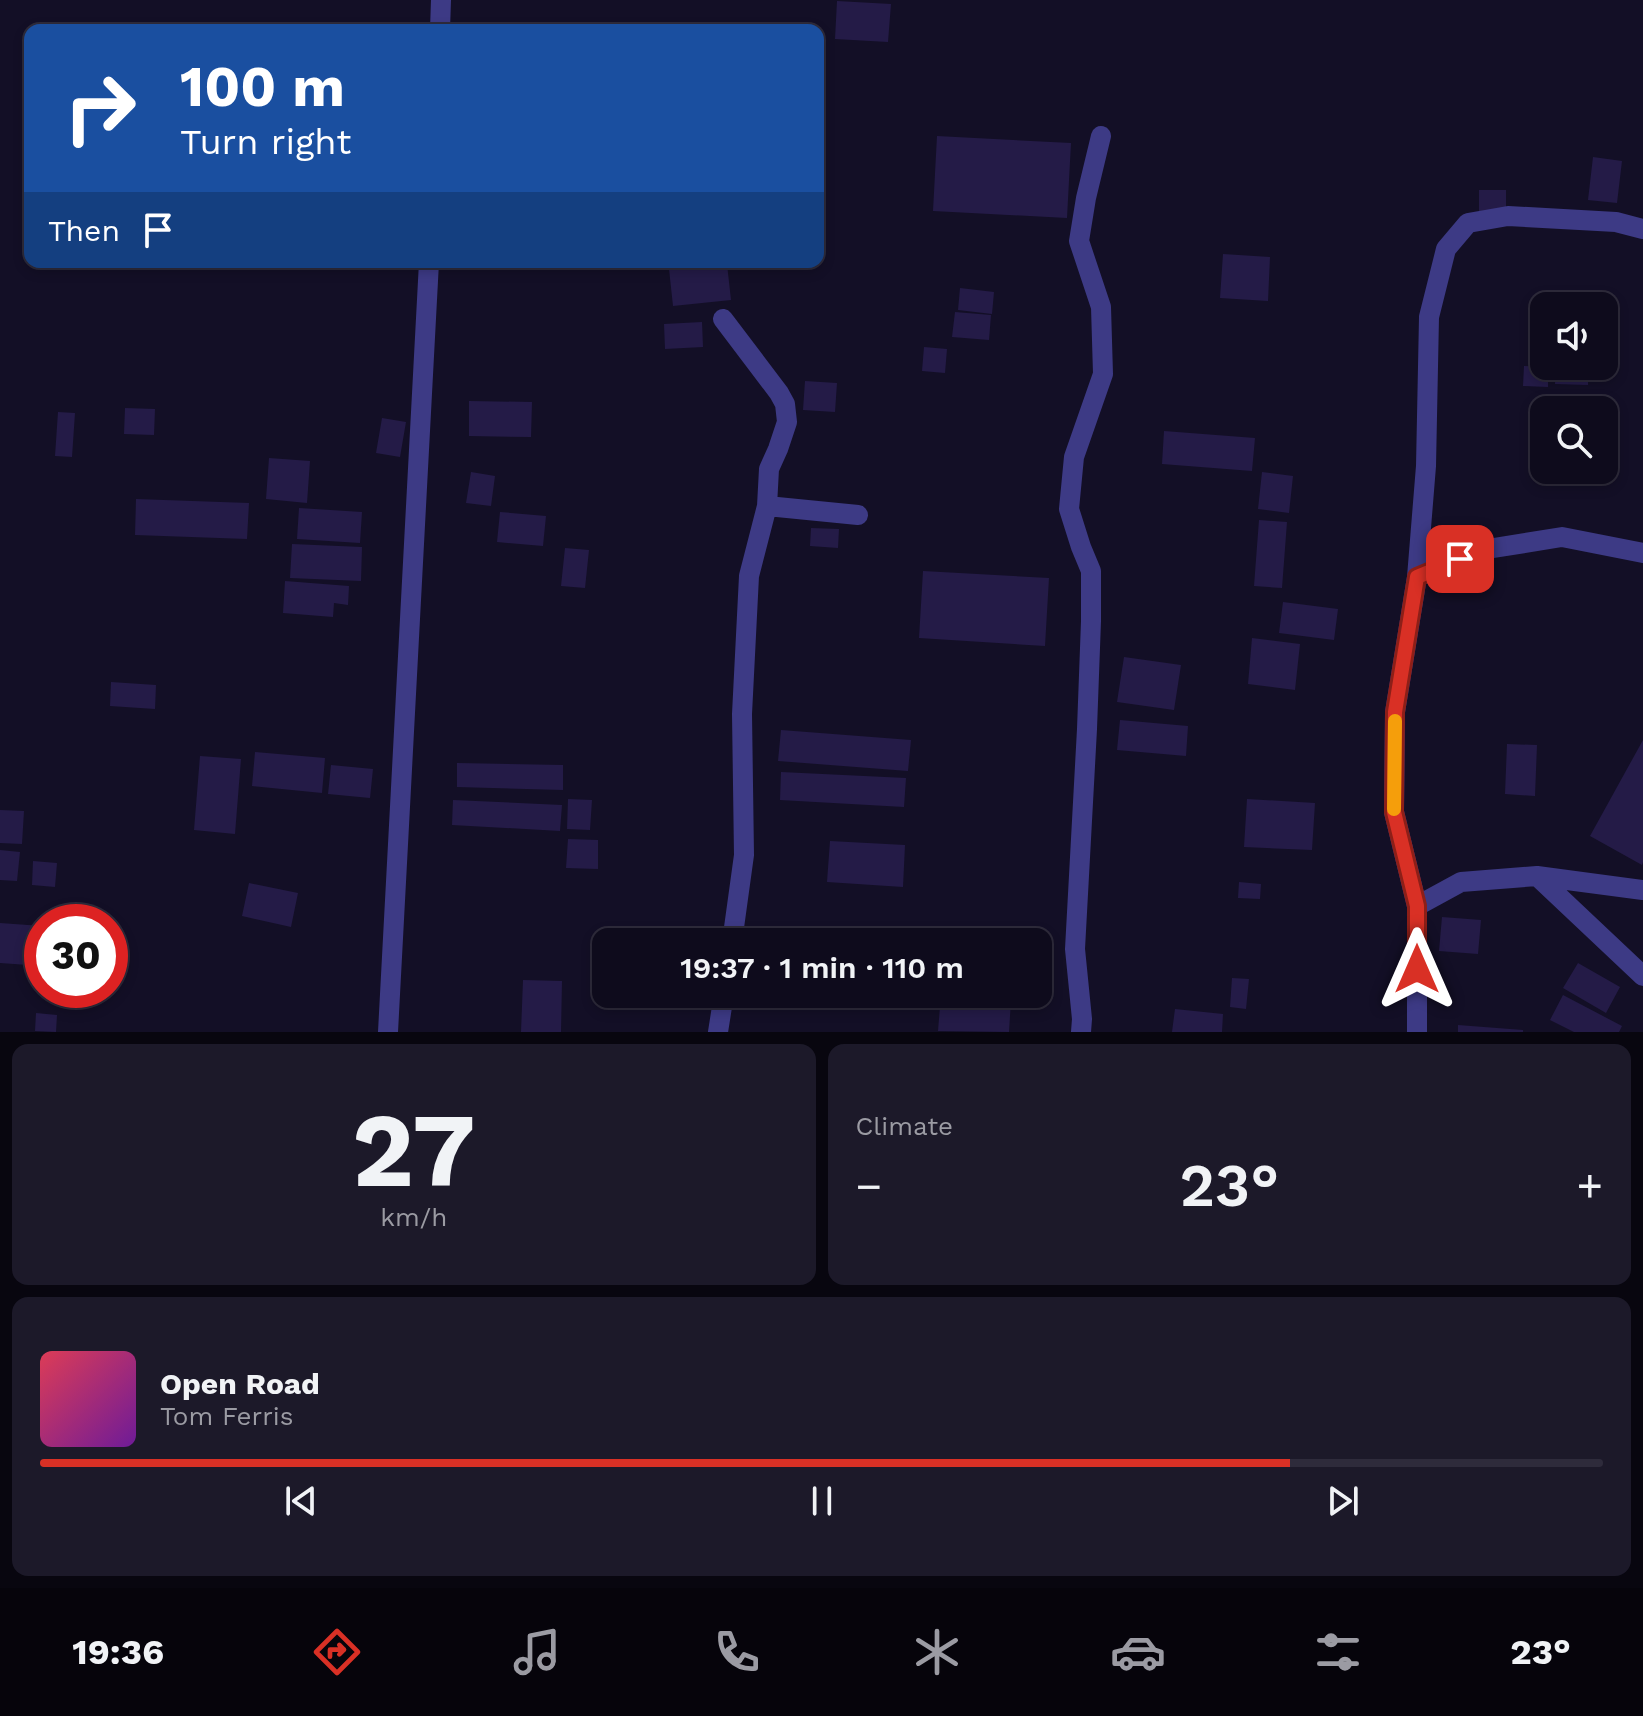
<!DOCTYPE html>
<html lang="en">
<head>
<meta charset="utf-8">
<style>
	:root { --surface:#0e0b1c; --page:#1c1929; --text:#f1f3f6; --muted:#9b9ba3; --line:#2e2b3b; --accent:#d93025 }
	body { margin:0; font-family:"Work Sans",sans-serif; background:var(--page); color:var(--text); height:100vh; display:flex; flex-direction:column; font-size:30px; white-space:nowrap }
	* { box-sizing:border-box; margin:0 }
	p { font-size:26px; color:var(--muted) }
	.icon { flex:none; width:44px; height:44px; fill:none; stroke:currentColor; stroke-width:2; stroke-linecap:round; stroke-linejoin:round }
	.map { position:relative; height:1032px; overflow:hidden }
	.sheet { display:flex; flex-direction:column; gap:12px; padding:12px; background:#08060f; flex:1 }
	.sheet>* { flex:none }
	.top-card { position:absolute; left:24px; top:24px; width:800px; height:244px; border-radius:16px; box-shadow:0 4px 12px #0003,0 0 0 2px var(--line); background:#1a4fa0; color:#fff; overflow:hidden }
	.fabs { position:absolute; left:1530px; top:292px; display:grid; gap:16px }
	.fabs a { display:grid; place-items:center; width:88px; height:88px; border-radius:16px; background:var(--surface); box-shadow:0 4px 12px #0003,0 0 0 2px var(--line); font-size:40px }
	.speed { position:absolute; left:24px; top:904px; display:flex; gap:16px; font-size:40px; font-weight:700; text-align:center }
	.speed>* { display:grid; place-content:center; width:104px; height:104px; border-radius:50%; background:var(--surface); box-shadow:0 4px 12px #0003,0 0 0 2px var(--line); line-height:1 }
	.speed .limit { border:12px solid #d22; background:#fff; color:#111 }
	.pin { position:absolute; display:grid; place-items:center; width:68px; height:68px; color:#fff; margin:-34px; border-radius:16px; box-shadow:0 4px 12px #0006 }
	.me { position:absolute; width:88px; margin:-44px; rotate:0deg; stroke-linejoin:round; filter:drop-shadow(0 0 6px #0008) }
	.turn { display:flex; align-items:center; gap:28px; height:168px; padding:0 24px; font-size:36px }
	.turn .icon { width:104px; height:104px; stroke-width:2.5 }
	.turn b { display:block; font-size:56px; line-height:68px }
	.then { display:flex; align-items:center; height:76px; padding:0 24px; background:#0003; gap:16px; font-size:30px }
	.big { font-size:60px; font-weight:600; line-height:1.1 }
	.sheet .tile { flex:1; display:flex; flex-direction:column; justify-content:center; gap:12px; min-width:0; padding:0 28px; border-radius:16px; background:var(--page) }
	.sheet .dial { align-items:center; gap:0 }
	.dial b { font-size:104px; line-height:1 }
	.song { display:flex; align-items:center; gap:24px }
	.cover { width:96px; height:96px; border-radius:12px; background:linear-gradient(135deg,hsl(350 70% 55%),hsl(280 70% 35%)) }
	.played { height:8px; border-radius:4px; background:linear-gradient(90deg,var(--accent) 80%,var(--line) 80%) }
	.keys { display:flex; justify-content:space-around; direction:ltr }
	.heat { display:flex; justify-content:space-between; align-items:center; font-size:44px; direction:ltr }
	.sheet .tiles { flex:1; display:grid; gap:12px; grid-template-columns:1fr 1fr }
	.tile:last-child { grid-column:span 2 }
	.trip { position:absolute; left:592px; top:928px; width:460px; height:80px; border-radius:16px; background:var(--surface); box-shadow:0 4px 12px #0003,0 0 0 2px var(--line); font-weight:600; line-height:80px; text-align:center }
	.tab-bar { display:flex; height:128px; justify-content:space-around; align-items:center; background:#06040b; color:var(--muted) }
	.tab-bar .icon { width:56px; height:56px }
	.tab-bar .active { color:var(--accent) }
	.tab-bar b { font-size:36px; color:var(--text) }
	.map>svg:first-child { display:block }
</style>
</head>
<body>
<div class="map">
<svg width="1643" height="1032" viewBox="0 0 1643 1032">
	<rect width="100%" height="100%" fill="#130f26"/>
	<!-- building -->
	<path fill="#241b47" d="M837,1L891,4L888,42L835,39Z
		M937,136L1071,143L1067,218L933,211Z
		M1593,157L1622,161L1617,203L1588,200Z
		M1479,190H1506V214L1479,213Z
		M1223,254L1270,257L1268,301L1220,298Z
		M727,264L731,300L673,306L669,269Z
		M960,288L994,292L992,314L958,310Z
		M955,312L991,315L989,340L952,337Z
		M702,322L703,347L665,349L664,324Z
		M924,347L947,349L945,373L922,371Z
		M1524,366L1548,367V387L1523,386Z
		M1556,366H1588V385L1555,384Z
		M805,381L837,383L835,412L803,410Z
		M469,401L532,402L531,437L469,436Z
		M125,408L155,409L154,435L124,434Z
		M58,412L75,413L72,457L55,456Z
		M382,418L406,422L400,457L376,453Z
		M1164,431L1255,438L1252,471L1162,464Z
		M269,458L310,461L307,503L266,499Z
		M471,472L495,476L491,506L466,503Z
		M1262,472L1293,476L1289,513L1258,509Z
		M136,499L249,503L247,539L135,535Z
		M299,508L362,512L360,543L297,539Z
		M500,512L546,516L543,546L497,542Z
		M1259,520L1287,522L1282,588L1254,586Z
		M811,528L839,529L838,548L810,546Z
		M292,544L362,547L361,581L290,578Z
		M565,548L589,550L585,588L561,586Z
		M923,571L1049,578L1045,646L919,638Z
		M285,581L349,586L348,605L334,603L333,617L283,613Z
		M1283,602L1338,609L1334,640L1279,633Z
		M1252,638L1300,644L1295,690L1248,684Z
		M1124,657L1181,665L1174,710L1117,702Z
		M111,682L156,685L155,709L110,706Z
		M1120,720L1188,726L1186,756L1117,750Z
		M781,730L911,740L908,771L778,761Z
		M1643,740V862L1642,865L1590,836Z
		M1507,744L1537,745L1535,796L1505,794Z
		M255,752L325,758L322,793L252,786Z
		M200,756L241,759L235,834L194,830Z
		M457,763L563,765V790L457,787Z
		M331,765L373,769L370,798L328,794Z
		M781,772L906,778L904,807L780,800Z
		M568,799L592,800L590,830L567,829Z
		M1247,799L1315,803L1312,850L1244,847Z
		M453,800L562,805L560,831L452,825Z
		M0,810L24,811L22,844L0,843Z
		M568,839L598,840V869L566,868Z
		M830,841L905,845L903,887L827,882Z
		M0,850L20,852L17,881L0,880Z
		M33,861L57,863L55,887L32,885Z
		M1239,882L1261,884L1260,899L1238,898Z
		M249,883L298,893L291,927L242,916Z
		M1442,917L1481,920L1478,954L1439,951Z
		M0,923L42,926V966L0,963Z
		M1578,963L1620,987L1606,1013L1563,988Z
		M1232,978L1249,979L1246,1009L1230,1007Z
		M523,980L562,981L561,1032H521Z
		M941,994L1011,1000L1009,1032L938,1031Z
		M1563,995L1622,1026L1619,1032H1574L1550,1020Z
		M1175,1009L1223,1014L1222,1032H1172Z
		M36,1013L57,1015L56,1032L35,1031Z
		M1458,1025L1523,1030V1032H1458Z"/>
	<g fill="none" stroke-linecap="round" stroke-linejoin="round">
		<!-- minor -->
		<path stroke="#3d3a85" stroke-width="20" d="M440,30L441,0
			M723,319L779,393L785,404L787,422L778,449L769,469L767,506L749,576L742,714L744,855L732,942
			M767,506L858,515
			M1417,577L1481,550L1562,537L1643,553
			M1537,876L1643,976
			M1417,906L1461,882L1537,876L1643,890
			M388,1032L429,262
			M718,1032L724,994
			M1081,1032L1082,1019L1075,949L1087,729L1091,621V571L1081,547L1069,509L1074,457L1103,374L1101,307L1079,241L1086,198L1101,136
			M1417,1032V906L1394,812L1395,712L1417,577L1426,466L1429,317L1446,249L1468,223L1508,216L1616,222L1643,229"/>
	</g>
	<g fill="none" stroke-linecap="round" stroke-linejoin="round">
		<defs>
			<path id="route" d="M1417,969V906L1394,812L1395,712L1417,577L1460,559"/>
		</defs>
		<!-- route casing -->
		<use href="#route" stroke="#8d1f18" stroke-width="20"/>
		<!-- route -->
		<use href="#route" stroke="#d93025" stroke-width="14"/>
		<!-- slow -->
		<path stroke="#f59e0b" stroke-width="14" d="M1394,809L1395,721"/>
	</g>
</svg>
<div class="fabs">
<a><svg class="icon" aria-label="sound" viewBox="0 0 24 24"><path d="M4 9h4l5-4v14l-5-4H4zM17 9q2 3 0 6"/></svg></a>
<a><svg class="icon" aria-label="search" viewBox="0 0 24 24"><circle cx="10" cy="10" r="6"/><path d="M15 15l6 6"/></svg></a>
</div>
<div class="speed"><div class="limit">30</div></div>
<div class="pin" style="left:1460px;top:559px;background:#d93025"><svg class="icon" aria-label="arrive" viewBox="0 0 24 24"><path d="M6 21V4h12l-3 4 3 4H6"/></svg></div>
<svg class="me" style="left:1417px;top:969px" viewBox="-20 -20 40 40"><path d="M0-17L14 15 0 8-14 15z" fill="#d93025" stroke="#fff" stroke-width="4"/></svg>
<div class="trip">19:37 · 1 min · 110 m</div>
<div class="top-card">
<div class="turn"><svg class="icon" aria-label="right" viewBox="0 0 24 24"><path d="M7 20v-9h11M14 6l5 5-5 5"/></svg><div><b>100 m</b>Turn right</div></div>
<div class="then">Then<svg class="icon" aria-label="arrive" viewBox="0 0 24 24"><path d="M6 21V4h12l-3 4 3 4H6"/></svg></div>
</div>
</div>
<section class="sheet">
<div class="tiles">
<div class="tile dial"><b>27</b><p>km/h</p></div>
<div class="tile"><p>Climate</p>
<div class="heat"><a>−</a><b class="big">23°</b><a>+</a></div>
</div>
<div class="tile">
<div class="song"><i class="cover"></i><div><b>Open Road</b><p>Tom Ferris</p></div></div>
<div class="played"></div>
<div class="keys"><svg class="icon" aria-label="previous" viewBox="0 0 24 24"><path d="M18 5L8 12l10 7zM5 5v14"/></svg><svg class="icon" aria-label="pause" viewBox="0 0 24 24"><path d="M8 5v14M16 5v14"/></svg><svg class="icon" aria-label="next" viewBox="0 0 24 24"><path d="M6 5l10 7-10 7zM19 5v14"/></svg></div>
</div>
</div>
</section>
<nav class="tab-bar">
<b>19:36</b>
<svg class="icon active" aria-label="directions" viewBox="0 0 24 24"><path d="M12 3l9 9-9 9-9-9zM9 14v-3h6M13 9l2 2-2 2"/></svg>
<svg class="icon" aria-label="music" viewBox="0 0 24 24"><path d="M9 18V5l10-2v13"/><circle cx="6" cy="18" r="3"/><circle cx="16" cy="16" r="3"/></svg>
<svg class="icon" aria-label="phone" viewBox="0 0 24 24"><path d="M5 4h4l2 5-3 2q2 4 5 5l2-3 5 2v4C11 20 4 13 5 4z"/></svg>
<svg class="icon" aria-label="climate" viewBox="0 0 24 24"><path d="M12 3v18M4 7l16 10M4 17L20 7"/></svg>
<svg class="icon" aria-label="car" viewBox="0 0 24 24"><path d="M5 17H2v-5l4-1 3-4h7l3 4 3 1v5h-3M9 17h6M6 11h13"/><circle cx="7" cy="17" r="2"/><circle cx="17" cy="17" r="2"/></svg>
<svg class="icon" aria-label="filters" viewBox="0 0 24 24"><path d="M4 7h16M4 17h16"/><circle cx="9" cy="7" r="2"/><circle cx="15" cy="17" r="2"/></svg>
<b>23°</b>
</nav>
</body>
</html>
